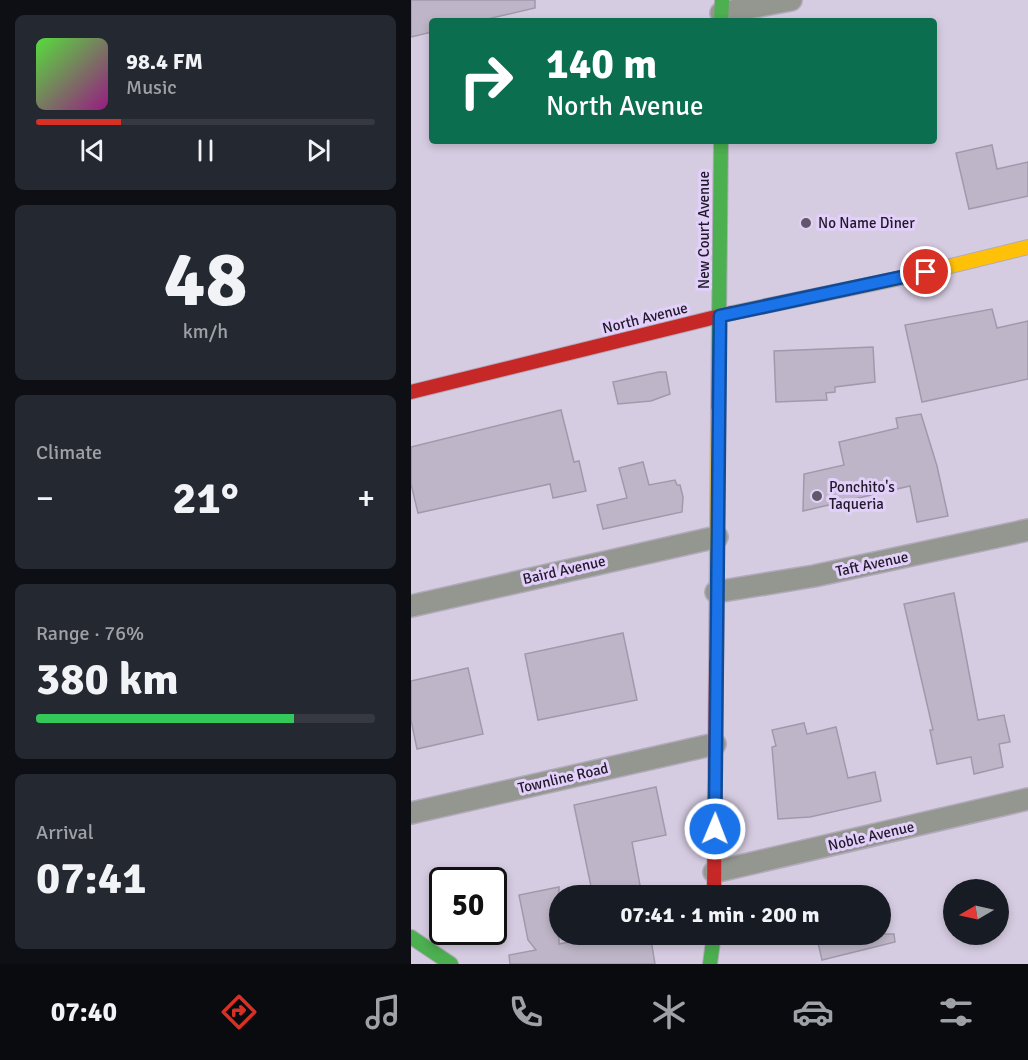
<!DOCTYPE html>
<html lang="en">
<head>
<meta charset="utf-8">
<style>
	:root { --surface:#171b24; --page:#242831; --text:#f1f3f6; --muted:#9ea1a6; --line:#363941; --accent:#d93025 }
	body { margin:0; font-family:Signika,sans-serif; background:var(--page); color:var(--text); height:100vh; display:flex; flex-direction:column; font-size:22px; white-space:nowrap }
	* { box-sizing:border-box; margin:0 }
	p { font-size:20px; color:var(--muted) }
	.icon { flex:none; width:33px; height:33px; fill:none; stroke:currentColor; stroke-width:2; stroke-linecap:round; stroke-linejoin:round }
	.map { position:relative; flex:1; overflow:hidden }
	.details { display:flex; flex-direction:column; gap:15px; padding:15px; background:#0d0f14; width:411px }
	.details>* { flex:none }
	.guide { position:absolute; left:18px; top:18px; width:508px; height:126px; border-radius:6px; box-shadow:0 3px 9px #0003; background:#0b6e4f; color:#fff; overflow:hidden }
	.needle { width:39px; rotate:261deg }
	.buttons { position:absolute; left:532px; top:879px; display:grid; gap:12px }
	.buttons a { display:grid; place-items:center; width:66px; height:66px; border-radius:50%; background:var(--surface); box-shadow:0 3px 9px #0003; font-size:30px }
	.speed { position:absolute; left:18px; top:867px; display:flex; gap:12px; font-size:30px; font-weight:700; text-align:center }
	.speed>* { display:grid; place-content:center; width:78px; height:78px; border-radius:50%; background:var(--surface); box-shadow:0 3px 9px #0003; line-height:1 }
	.speed .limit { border:3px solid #111; border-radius:9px; background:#fff; color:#111 }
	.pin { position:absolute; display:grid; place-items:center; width:51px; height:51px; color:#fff; margin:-26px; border:3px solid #fff; border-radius:50%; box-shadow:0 2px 6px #0007 }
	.me { position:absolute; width:66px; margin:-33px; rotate:1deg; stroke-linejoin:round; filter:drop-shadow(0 0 4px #0008) }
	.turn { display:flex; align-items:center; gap:21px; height:126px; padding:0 18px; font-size:27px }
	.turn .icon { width:78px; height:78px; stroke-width:2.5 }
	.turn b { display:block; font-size:42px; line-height:51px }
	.big { font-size:45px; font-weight:800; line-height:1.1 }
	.details .tile { flex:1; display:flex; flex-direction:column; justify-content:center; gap:9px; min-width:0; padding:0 21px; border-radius:9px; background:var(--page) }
	.details .dial { align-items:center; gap:0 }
	.dial b { font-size:78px; line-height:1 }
	.song { display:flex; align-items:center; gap:18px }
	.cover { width:72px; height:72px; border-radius:9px; background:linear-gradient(135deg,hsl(110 70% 55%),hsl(310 70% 35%)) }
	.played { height:6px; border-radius:3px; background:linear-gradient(90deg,var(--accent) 25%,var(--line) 25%) }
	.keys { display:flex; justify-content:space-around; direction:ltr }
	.heat { display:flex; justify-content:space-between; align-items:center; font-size:33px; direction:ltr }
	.charge { height:9px; border-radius:4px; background:linear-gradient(90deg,#34c759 76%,var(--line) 0) }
	.trip { position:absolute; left:138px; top:885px; width:342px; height:60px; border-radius:30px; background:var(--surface); box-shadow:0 3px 9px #0003; font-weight:800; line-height:60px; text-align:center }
	.tab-bar { display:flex; height:96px; justify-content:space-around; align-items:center; background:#090b0e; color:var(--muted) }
	.tab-bar .icon { width:42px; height:42px }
	.tab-bar .current { color:var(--accent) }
	.tab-bar b { font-size:27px; color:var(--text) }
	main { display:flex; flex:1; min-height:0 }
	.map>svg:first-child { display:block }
</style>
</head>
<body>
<main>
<section class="details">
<div class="tile">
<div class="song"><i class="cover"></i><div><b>98.4 FM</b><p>Music</p></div></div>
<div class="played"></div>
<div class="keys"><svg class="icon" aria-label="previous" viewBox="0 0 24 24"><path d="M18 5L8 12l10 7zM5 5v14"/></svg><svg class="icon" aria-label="pause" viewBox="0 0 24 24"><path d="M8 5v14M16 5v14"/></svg><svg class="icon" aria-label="next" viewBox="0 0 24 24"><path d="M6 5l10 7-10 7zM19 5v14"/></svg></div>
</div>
<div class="tile dial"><b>48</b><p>km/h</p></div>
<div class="tile"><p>Climate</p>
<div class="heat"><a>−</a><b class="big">21°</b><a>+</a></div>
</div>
<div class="tile"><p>Range · 76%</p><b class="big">380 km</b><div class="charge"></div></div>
<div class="tile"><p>Arrival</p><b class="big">07:41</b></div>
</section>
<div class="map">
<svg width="617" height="964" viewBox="0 0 617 964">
	<rect width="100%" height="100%" fill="#d6cce2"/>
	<!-- building -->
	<path fill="#beb6c8" stroke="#a199ab" stroke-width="1.5" d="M0,0H124V8L68,21H21V32L0,37Z
		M581,145L586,169L617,162V196L558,209L545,153Z
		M581,309L586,328L617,321V379L511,402L494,325Z
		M462,347L464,382L424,387V392L415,393L416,400L365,402L363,351Z
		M248,372H255L259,394L240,401L207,404L202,382Z
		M150,410L163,462L168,461L175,491L142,498L139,484L7,513L0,484V447Z
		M510,414L526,466L537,516L506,522L499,486L392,511L393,474L433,465L428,442L487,428L485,418Z
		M232,462L238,485L264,480L266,485H269L272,497L271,512L192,529L186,505L216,498L208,468Z
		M543,593L567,720L593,715L599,742L588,744L592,767L563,774L560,757L526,764L519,730H522L493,604Z
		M212,633L226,700L127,720L114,654Z
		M57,668L72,734L6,749L0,720V681Z
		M393,723L396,734L425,727L437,778L464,772L470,801L399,817L367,819L361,747L365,746L361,730Z
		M245,787L255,835L221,842L231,896H182L163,805Z
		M148,887V944L195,934H239L244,964H99L98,955L125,950L117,940L108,895Z
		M405,934H483L484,942L411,960Z"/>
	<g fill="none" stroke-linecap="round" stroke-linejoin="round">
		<defs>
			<path id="street" d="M310,13L380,0
				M305,592L403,576L617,530
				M0,606L306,537
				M0,813L304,744
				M303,872L617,799"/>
			<path id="fast" d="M310,21L311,0
				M307,411L310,141
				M0,937L40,964
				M299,964L303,934"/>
			<path id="slow" d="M321,313L495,277L617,247
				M305,663L307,411"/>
			<path id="jam" d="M0,392L321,313
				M303,896L305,663"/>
		</defs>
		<!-- street casing -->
		<use href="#street" stroke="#b2aabb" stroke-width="24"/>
		<!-- fast casing -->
		<use href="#fast" stroke="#b2aabb" stroke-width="16"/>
		<!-- slow casing -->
		<use href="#slow" stroke="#b2aabb" stroke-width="16"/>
		<!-- jam casing -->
		<use href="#jam" stroke="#b2aabb" stroke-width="16"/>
		<!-- street -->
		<use href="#street" stroke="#949690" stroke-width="21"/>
		<!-- fast -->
		<use href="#fast" stroke="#4caf50" stroke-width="14"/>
		<!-- slow -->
		<use href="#slow" stroke="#ffc107" stroke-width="14"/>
		<!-- jam -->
		<use href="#jam" stroke="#c62828" stroke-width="14"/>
	</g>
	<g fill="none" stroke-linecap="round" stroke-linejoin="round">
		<defs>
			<path id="route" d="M304,829L309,316L515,272"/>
		</defs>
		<!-- route casing -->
		<use href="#route" stroke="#114b97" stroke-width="15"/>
		<!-- route -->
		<use href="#route" stroke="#1a73e8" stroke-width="10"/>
	</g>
	<!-- markers -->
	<g fill="#605869" stroke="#e2cffa" stroke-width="2">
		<circle cx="395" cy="223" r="6"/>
		<circle cx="406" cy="496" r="6"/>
	</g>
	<g text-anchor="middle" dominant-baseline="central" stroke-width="6" stroke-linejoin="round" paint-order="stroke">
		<!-- poi labels -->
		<g font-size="15" fill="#201928" stroke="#e2cffa" text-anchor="start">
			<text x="407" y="223">No Name Diner</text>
			<text x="418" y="487">Ponchito's<tspan x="418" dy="17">Taqueria</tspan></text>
		</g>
		<!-- street labels -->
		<g font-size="15" fill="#201928" stroke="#e2cffa">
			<text transform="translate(293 230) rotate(-90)">New Court Avenue</text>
			<text transform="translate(234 318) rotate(-14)">North Avenue</text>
			<text transform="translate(461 564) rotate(-12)">Taft Avenue</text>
			<text transform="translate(153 570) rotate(-13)">Baird Avenue</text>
			<text transform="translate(152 778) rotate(-13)">Townline Road</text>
			<text transform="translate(460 836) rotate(-13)">Noble Avenue</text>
		</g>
	</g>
</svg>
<div class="buttons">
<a><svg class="needle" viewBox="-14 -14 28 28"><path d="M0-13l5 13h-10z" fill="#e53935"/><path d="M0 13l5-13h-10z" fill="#9ea1a6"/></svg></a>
</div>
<div class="speed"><div class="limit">50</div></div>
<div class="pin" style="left:515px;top:272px;background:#d93025"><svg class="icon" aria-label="arrive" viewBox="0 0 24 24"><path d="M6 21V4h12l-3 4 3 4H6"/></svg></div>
<svg class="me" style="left:304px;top:829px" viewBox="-20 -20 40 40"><circle r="17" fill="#1a73e8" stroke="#fff" stroke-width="3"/><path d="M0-11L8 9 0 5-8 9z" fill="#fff"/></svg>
<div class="trip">07:41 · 1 min · 200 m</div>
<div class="guide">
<div class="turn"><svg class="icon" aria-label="right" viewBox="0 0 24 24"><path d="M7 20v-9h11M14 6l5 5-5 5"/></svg><div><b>140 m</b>North Avenue</div></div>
</div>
</div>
</main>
<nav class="tab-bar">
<b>07:40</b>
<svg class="icon current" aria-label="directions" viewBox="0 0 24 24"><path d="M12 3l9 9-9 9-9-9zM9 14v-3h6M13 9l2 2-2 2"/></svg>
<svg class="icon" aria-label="music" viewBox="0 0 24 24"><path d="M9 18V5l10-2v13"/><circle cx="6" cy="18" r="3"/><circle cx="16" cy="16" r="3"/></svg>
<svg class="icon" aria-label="phone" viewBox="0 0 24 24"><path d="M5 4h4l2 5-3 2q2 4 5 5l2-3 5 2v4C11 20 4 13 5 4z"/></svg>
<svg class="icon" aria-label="climate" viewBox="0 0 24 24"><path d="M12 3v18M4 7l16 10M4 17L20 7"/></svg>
<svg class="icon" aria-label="car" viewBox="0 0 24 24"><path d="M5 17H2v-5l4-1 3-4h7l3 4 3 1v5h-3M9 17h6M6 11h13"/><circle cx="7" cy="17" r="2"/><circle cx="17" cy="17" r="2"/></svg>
<svg class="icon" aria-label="filters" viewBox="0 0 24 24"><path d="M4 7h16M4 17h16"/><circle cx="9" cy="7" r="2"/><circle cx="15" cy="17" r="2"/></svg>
</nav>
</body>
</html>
